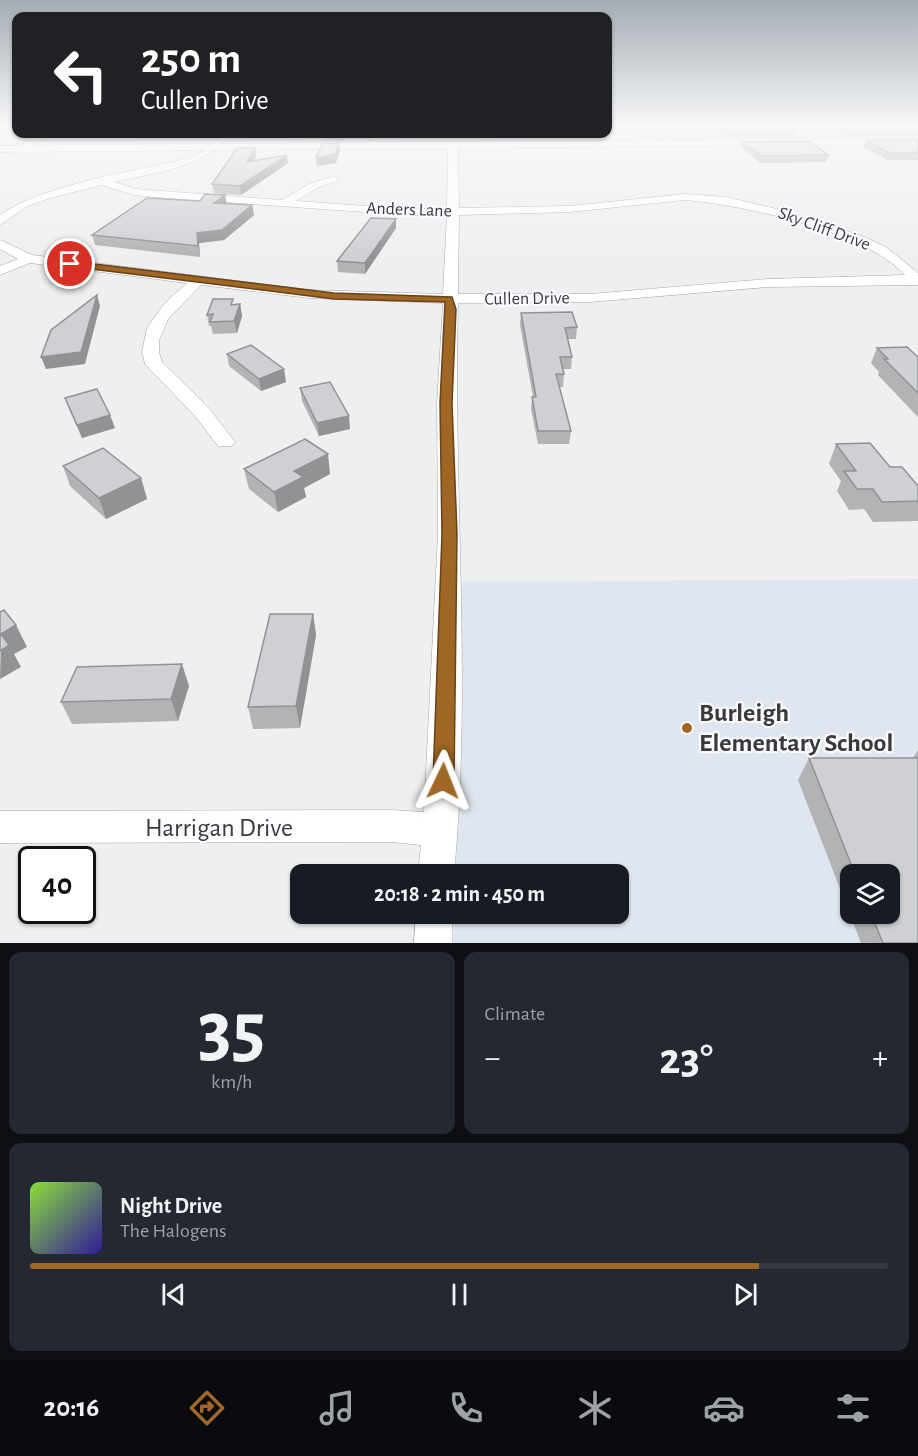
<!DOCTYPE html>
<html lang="en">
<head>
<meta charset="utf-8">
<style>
	:root { --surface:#171b24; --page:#242831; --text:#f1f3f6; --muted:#9ea1a6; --line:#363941; --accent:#a06625 }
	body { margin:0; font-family:"Alegreya Sans",sans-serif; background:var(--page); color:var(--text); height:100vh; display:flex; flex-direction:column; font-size:22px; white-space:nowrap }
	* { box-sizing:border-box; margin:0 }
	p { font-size:20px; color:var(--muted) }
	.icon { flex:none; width:33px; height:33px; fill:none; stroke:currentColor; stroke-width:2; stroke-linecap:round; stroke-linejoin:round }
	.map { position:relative; height:943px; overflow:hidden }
	.details { display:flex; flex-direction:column; gap:9px; padding:9px; background:#0d0f14; flex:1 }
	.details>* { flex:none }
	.hud { position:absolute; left:12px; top:12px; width:600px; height:126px; border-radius:12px; box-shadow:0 2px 4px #0004; background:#202124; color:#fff; overflow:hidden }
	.controls { position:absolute; left:840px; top:864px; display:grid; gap:12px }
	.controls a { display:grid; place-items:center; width:60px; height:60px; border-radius:12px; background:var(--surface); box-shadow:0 2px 4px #0004; font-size:30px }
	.speed { position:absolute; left:18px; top:846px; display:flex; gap:12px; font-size:30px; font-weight:700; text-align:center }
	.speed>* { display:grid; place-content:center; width:78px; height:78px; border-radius:50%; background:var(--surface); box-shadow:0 2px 4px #0004; line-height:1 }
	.speed .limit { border:3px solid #111; border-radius:9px; background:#fff; color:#111 }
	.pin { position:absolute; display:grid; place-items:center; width:51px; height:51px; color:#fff; margin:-26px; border:3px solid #fff; border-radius:50%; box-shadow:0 2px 6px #0007 }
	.me { position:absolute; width:66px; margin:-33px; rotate:2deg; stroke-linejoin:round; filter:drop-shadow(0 0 4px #0008) }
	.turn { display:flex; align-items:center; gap:21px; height:126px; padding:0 30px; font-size:27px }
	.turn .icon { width:78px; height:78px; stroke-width:2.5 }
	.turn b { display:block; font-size:42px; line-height:51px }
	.big { font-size:45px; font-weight:700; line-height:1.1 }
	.details .tile { flex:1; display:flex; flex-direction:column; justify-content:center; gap:9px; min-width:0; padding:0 21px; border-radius:12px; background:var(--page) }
	.details .dial { align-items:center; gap:0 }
	.dial b { font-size:78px; line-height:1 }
	.song { display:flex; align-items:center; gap:18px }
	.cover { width:72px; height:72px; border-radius:9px; background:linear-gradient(135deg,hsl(90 70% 55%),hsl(250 70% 35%)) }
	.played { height:6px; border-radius:3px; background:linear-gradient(90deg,var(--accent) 85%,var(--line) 85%) }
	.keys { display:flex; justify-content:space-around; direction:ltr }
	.heat { display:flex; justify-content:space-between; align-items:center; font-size:33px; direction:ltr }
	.details .tiles { flex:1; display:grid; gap:9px; grid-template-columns:1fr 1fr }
	.tile:last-child { grid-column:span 2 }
	.trip { position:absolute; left:290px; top:864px; width:339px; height:60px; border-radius:12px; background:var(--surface); box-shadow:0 2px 4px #0004; font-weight:700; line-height:60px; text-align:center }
	.dock { display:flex; height:96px; justify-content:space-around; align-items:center; background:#090b0e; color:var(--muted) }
	.dock .icon { width:42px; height:42px }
	.dock .active { color:var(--accent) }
	.dock b { font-size:27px; color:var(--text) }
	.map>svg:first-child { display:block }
</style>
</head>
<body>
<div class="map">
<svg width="918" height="943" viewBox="0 0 918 943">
	<rect width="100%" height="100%" fill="#edeff1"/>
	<!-- built -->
	<path fill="#dfe6ef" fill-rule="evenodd" d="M918,579V943H454V914H618V874H455L457,582ZM850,874H890V914H850Z"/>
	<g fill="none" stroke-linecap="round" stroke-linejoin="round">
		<defs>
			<path id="minor" d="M40,134H50L25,150L17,148Z
				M222,134H230C202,169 156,172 115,182L135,189L282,200L309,184L333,176L337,177V181L317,188L296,201L408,209L447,208L448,145L453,142L458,145L459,208L570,206L685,194L726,197L781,210L862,236L886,247L918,273V285L768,287L590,302L458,303C453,493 472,685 454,874H418L421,845L392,842L0,843V811L392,810L424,812L438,534L437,403L443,303L309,298L201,285L168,319L159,340V352L162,362L209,408L235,442L232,446H218L195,416L145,364L142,352L147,328L164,304L187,283L30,263L0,275V266L18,259L0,249V240L32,255L309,290L443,294L447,215H408L165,198L134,195L102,185L50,198L26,207L0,225V215C45,184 135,171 191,158L207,149ZM685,200C743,205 865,231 905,275L768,279L590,294H458L459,215L570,212Z
				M374,134H382L378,145L373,148L368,145Z
				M416,914H452V943H414Z"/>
			<path id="major" d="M918,138V144L0,152V146Z"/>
		</defs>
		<!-- minor casing -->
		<use href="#minor" stroke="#a2a4a6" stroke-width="1"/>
		<!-- major casing -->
		<use href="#major" stroke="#a2a4a6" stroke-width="1"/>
		<!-- minor -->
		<use href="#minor" fill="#fff" fill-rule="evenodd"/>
		<!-- major -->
		<use href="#major" fill="#fff" fill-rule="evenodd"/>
	</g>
	<!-- wall -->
	<path fill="#b1b3b5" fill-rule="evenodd" d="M791,126L797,131L795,137H727L712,127Z
		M830,126H918V136H847Z
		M326,134H346L344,141H327Z
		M866,140H918V160H887L864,147Z
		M742,142L828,155L826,162L761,163L741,148Z
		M255,148L256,156L254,161L288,163L241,195L214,193L212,184Z
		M227,204L252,205L254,215L224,240L199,243L200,257L95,245L92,235Z
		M396,219V228L365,274L338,272L337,261Z
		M234,304H240L242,316L237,333L213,334L211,326H209L207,315Z
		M521,313L577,327L576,339H568L572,357L571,369H563L564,374L563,387H559L571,431L569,444H538L531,409L532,397H533L520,325Z
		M877,348L918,357V417L878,375L879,372L871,363Z
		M227,354L286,382L261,391L229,366Z
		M300,388L350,429L319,436L302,401Z
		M65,398L115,428L82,438L70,411Z
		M836,444L890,467L918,486V521L873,522L864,509L849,510L837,491L841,481L829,464Z
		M63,466L141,478L147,499L106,519L70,486Z
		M244,469L330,474L304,488L306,497L278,512L249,489Z
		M313,614L316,635L300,728L253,729L248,707Z
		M189,686L178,721L72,724L61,702Z
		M918,750V943H861L798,780L809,758H913ZM850,874H890V914H850Z"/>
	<!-- shaded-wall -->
	<path fill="#909294" d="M408,134H434L408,135Z
		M339,143L340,151L336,163L317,166L316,158Z
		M255,148L256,156L248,170L247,162Z
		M287,155L288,163L241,195L240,186Z
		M225,195L227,205L214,203Z
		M252,205L254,215L224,240L199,243L200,257L198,246L197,233Z
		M396,219V228L365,274V263Z
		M97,295L100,306L85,364L46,369L41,357Z
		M240,304L242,316L237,333L234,321Z
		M284,369L286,382L261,391L259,379Z
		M110,415L115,428L82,438L77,425Z
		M349,416L350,429L319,436L317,423Z
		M328,454L330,474L304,488L306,497L278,512L274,492L294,471Z
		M141,478L147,499L106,519L99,498Z
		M313,614L316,635L300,728L296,706Z
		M16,625L27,647L14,654L21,667L0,679L1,634Z
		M182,664L189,686L178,721L171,699Z"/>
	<!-- building -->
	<path fill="#ced0d3" stroke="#909294" stroke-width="1.5" d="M721,126H791L797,131H728Z
		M842,126H918V130H849Z
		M866,140H918V153H889Z
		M810,141L828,155L762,156L742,142Z
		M339,143L336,154L316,158L322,144Z
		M237,148H255L247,162L287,155L240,186L212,184Z
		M205,194L225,195L214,203L252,205L222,230L197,233L198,246L92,235L147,198L200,201Z
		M371,218L396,219L365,263L337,261Z
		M97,295L81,352L41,357L51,330Z
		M213,299H233L231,305L240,304L234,321L210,322L213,314L207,315Z
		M572,312L577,327L565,328L572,357H560L564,374H556L571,431H538L532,397H536L521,313Z
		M251,345L284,369L259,379L227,354Z
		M907,347L918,357V393L884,359H888L877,348Z
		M330,382L349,416L317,423L300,388Z
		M97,389L110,415L77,425L65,398Z
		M305,439L328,454L294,471L303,477L274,492L244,469Z
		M870,443L890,467H902L918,486V501L882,502L873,489H857L844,471H856L836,444Z
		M103,448L141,478L99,498L63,466Z
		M4,610L16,625L1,634L9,645L0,651V612Z
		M270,614H313L296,706L248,707Z
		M182,664L171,699L61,702L77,667Z
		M809,758H918V943H883L871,914H890V874H855Z"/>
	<!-- sky -->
	<linearGradient id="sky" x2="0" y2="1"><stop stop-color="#a4acb3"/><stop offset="0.49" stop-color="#f7f8f9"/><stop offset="1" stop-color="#f7f8f9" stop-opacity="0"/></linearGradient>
	<rect width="918" height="258" fill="url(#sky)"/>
	<!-- route -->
	<path fill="#a06625" stroke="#684218" stroke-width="1.5" d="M70,261L334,293L452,297L456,309L452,403L457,534L454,781L450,788L443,790L436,788L433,781L442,534L440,403L445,302L334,299L67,266L66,264Z"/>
	<!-- markers -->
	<circle fill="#a06625" stroke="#fafcff" stroke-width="2" cx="687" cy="728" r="6"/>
	<g text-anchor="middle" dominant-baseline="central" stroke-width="4.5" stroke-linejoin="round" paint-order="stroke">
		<!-- far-street labels -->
		<g font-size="18" fill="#3a3a3b" stroke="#fafcff">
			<text transform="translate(409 210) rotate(2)">Anders Lane</text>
			<text transform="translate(824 229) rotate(20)">Sky Cliff Drive</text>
			<text transform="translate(527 299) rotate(-1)">Cullen Drive</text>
		</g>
		<!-- near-poi labels -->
		<g font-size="26" font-weight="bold" fill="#3a3a3b" stroke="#fafcff" text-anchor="start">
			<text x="699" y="713">Burleigh<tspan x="699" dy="30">Elementary School</tspan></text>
		</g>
		<!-- near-street labels -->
		<g font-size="26" fill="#3a3a3b" stroke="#fafcff">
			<text x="219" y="828">Harrigan Drive</text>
		</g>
	</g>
</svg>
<div class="controls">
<a><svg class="icon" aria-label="layers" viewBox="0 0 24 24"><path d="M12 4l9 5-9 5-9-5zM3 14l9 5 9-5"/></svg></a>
</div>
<div class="speed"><div class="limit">40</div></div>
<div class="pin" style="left:70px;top:264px;background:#d93025"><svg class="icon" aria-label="arrive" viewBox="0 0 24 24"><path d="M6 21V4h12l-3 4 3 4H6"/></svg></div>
<svg class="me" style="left:443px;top:781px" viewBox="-20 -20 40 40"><path d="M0-17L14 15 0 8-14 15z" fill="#a06625" stroke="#fff" stroke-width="4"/></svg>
<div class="trip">20:18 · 2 min · 450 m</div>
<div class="hud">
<div class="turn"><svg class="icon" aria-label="left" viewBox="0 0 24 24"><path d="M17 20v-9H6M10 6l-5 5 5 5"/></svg><div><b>250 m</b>Cullen Drive</div></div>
</div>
</div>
<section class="details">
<div class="tiles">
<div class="tile dial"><b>35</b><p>km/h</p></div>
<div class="tile"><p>Climate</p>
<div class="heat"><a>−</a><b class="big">23°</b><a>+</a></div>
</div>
<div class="tile">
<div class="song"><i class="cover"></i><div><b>Night Drive</b><p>The Halogens</p></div></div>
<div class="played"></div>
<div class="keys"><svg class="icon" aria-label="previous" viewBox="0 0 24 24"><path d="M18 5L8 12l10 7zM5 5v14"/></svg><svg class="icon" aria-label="pause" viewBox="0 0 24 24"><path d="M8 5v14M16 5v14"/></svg><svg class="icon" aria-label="next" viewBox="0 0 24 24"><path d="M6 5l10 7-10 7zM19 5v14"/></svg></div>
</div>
</div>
</section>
<nav class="dock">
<b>20:16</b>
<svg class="icon active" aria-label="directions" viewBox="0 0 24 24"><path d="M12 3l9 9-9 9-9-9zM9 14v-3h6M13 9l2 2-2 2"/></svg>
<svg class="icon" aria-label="music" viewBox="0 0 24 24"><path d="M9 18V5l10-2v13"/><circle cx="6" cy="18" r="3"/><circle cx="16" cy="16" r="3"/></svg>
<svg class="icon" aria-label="phone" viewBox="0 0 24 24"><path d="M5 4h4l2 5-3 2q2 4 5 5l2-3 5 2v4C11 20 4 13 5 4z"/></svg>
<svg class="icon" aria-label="climate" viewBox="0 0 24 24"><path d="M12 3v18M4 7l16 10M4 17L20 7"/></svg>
<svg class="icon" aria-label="car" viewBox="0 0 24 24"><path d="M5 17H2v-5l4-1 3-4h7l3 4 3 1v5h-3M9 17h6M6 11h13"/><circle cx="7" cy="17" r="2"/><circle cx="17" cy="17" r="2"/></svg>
<svg class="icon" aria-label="filters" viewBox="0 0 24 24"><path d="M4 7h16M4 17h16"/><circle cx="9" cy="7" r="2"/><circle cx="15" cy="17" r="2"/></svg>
</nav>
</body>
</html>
